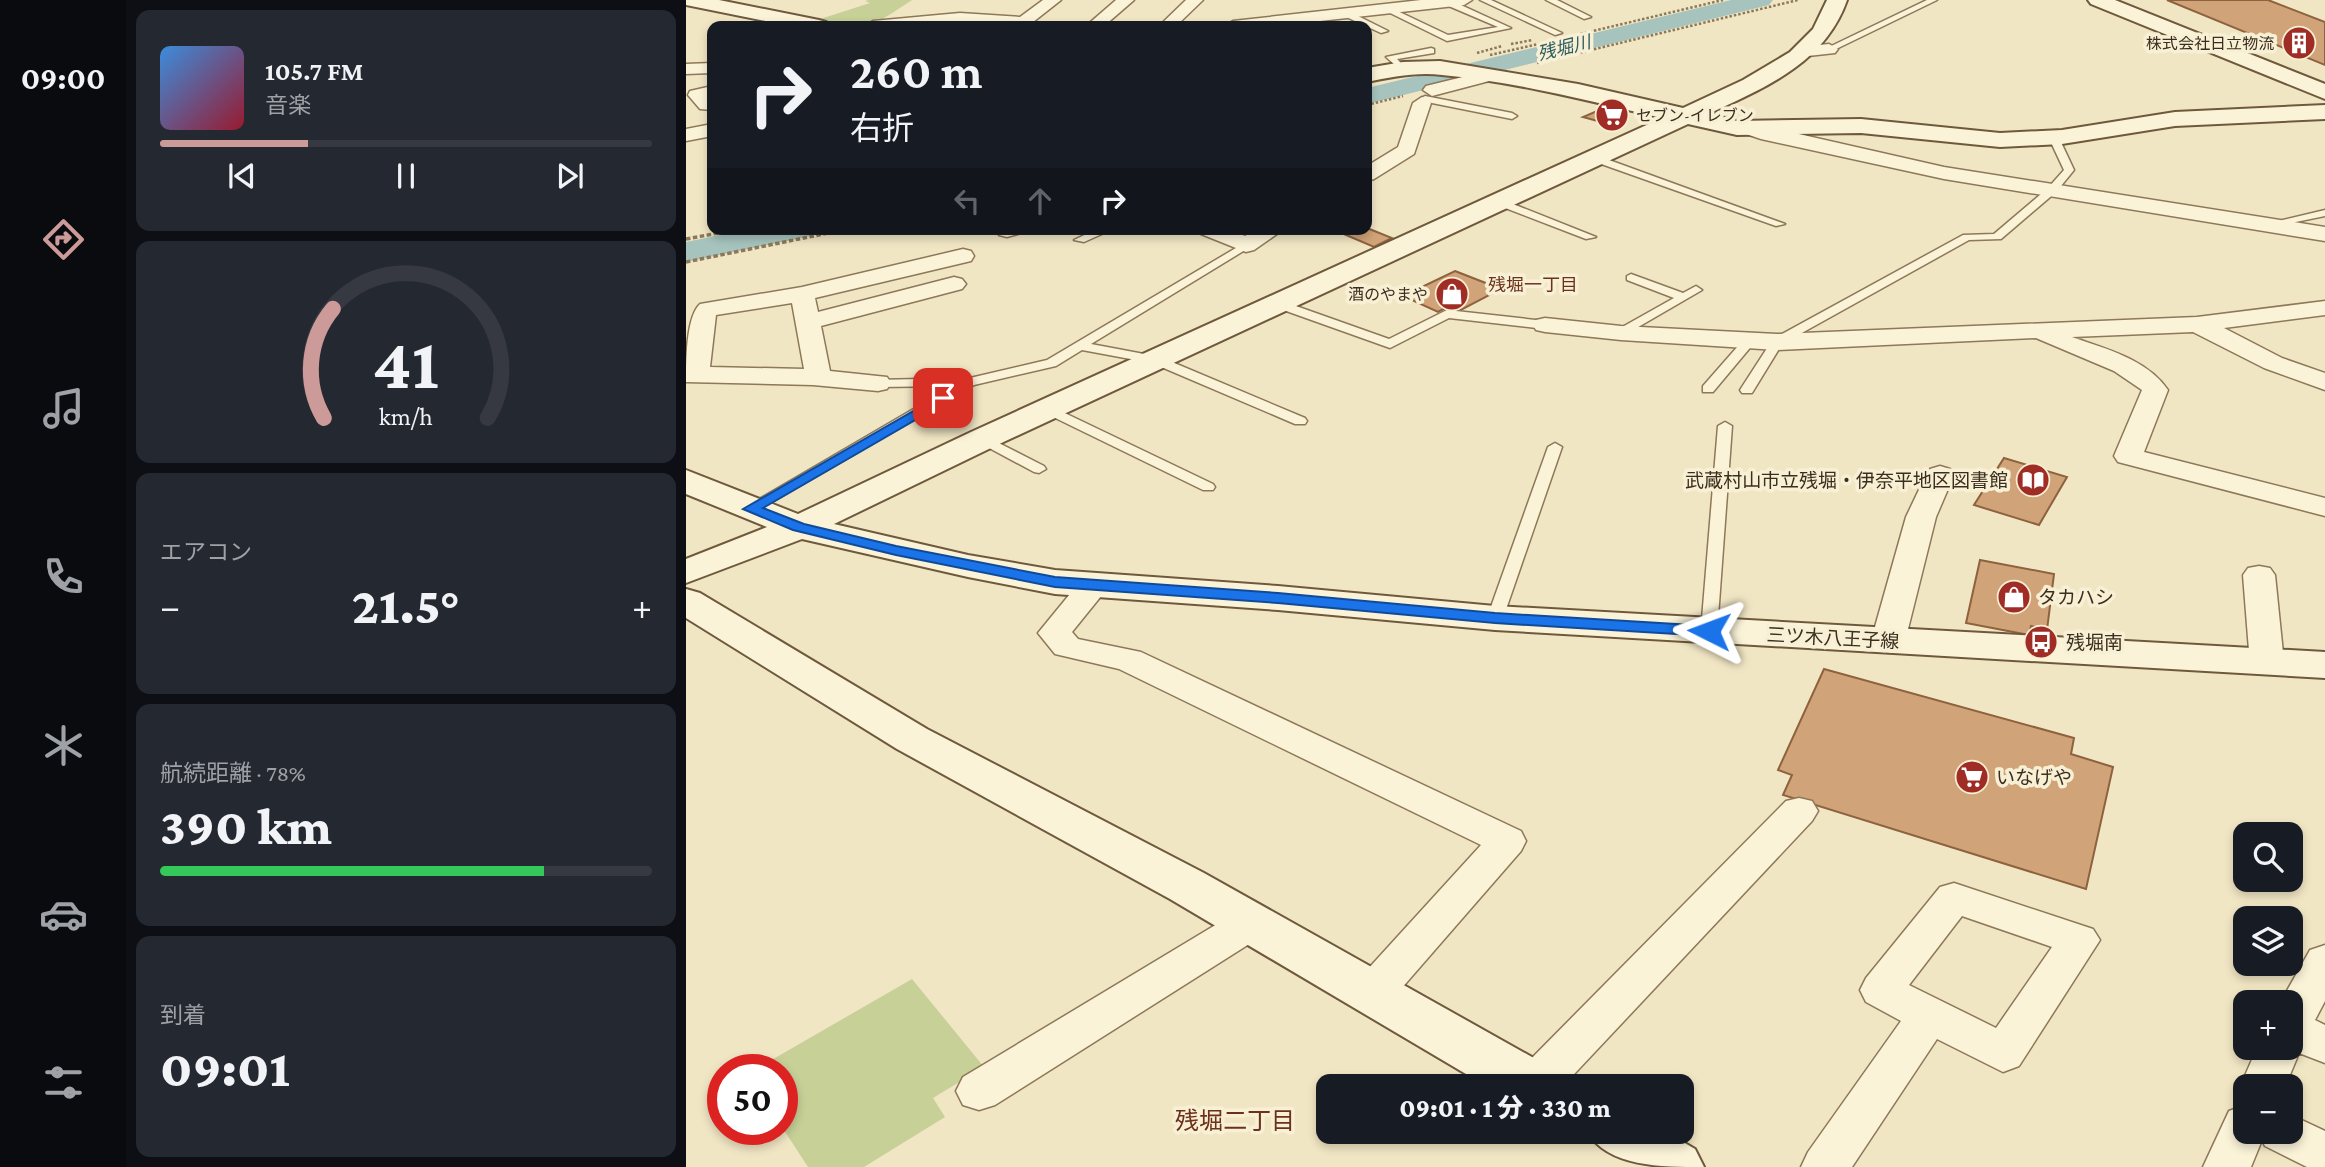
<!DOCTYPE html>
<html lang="ja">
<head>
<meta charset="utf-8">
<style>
	:root { --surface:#171b24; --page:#242831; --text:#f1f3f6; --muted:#9ea1a6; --line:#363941; --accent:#cc9a98 }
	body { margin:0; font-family:"Crimson Pro","Noto Sans JP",serif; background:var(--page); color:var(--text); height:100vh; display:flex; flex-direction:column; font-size:26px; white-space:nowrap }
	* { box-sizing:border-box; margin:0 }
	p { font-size:23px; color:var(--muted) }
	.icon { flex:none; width:38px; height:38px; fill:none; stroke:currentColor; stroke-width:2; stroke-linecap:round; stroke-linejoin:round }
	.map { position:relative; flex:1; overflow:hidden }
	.panel { display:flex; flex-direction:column; gap:10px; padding:10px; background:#0d0f14; width:560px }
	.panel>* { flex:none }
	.banner { position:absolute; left:21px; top:21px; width:665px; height:214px; border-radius:14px; box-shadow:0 4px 10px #0003; background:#171b24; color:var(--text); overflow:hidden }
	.fabs { position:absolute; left:1547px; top:822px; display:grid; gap:14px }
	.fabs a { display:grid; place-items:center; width:70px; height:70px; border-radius:14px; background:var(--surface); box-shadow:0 4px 10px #0003; font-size:35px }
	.speed { position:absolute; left:21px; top:1054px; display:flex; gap:14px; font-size:35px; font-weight:700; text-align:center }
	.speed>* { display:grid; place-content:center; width:91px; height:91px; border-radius:50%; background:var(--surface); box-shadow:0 4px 10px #0003; line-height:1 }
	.speed .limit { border:10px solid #d22; background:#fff; color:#111 }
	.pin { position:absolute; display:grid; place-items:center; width:60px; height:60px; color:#fff; margin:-30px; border-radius:14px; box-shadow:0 4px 10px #0006 }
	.me { position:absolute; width:77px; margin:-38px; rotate:273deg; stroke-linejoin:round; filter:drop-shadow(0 0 5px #0008) }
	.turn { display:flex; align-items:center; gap:24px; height:147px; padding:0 28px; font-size:32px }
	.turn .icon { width:91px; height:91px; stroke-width:2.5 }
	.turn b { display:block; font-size:49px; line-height:60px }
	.lanes { display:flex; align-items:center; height:66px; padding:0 28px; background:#0003; justify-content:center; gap:35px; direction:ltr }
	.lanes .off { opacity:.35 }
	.big { font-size:52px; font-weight:800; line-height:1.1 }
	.panel .tile { flex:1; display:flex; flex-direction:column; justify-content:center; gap:10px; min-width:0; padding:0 24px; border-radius:14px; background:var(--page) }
	.panel .dial { align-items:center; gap:0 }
	.dial svg { height:182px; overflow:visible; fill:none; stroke:var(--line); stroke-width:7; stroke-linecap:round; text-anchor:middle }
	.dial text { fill:var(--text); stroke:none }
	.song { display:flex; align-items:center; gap:21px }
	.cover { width:84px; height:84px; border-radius:10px; background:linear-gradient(135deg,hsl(210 70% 55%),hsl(350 70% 35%)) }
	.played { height:7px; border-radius:4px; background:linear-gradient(90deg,var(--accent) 30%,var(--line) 30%) }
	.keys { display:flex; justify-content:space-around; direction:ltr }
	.heat { display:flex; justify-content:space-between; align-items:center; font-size:38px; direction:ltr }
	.charge { height:10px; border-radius:5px; background:linear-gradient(90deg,#34c759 78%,var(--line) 0) }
	.trip { position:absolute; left:630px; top:1074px; width:378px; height:70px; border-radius:14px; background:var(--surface); box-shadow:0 4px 10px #0003; font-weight:800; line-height:70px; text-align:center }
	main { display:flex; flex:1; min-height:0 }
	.menu { display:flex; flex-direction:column; width:126px; justify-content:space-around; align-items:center; background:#090b0e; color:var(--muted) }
	.menu .icon { width:49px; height:49px }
	.menu .active { color:var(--accent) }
	.menu b { font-size:32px; color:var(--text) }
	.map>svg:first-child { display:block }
</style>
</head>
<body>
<main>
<nav class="menu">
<b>09:00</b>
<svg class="icon active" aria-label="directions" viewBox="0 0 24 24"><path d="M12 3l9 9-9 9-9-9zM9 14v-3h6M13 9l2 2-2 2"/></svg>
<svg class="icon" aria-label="music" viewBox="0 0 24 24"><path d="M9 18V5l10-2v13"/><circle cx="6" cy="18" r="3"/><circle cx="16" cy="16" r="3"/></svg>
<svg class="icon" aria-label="phone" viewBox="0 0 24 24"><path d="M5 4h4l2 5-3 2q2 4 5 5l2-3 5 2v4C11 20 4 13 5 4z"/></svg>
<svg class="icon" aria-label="climate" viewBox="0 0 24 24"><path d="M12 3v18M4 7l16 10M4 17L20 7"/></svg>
<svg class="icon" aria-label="car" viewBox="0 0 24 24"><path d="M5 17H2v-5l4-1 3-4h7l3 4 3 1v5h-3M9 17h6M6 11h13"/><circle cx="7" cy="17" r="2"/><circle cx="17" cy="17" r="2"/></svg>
<svg class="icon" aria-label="filters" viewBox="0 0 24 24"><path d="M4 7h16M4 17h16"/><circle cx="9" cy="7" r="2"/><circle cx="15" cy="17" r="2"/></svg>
</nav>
<section class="panel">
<div class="tile">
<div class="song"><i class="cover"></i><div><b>105.7 FM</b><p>音楽</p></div></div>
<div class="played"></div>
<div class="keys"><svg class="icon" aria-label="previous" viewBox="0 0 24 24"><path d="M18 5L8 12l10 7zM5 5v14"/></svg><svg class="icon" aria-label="pause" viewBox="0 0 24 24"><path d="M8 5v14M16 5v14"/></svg><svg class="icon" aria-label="next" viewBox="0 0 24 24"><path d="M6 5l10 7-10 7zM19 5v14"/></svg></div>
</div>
<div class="tile dial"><svg viewBox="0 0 100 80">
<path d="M14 69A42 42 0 1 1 86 69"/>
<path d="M14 69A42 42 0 0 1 18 21" stroke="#cc9a98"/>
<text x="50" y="56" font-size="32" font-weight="700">41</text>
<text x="50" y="72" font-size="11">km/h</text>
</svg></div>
<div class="tile"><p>エアコン</p>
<div class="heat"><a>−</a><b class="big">21.5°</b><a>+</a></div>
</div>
<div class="tile"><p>航続距離 · 78%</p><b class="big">390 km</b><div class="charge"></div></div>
<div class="tile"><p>到着</p><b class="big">09:01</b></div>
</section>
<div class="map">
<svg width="1639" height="1167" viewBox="0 0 1639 1167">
	<rect width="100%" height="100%" fill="#f1e6c4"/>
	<!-- green -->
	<path fill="#c6d097" d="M183,0H226C187,26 177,34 128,21L184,3L179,1Z
		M226,979L298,1067L247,1098L259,1117L178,1167H122L96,1127V1069H70Z"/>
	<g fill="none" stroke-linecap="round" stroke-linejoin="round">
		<!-- river -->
		<path fill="#a6c4bd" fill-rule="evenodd" d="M1045,0H1087L1083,5L681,104V88Z
			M62,229H129L125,236L0,262V242Z"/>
	</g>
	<!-- building -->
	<path fill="#d1a378" stroke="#8d623e" stroke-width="2" d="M1481,0H1582L1639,22V65Z
		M925,105L943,110L915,122L897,117Z
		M681,228L706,238L688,247L646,229Z
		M769,271L815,289L773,311L763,306L752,312L717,296Z
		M1318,458L1381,477L1353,525L1288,505Z
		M1294,560L1368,574L1361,630L1345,626L1343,635L1280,623Z
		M1138,669L1388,738L1385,754L1427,767L1400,889L1097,795L1106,775L1092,770Z"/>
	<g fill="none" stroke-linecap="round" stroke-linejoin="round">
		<defs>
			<path id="lane" d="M759,0H764L825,28L761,41L696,9L703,7L762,35L812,27L758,4Z
				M794,0H805L876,33L869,35Z
				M860,0H871L905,17L898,19Z
				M1241,0H1251L1146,51L1139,49Z
				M656,11H662L702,31L695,33L656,15Z
				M745,48L748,49V53L711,59L721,69L717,72L700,57Z
				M739,96L826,113L831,116L826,119L736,101L734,99Z
				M1368,135L1373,138L1388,170L1370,192L1315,239L1283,240L1096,344L1066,393H1056L1054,390L1087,339L1277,235L1308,234L1362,188L1378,170L1363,138Z
				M904,156H912L1099,224L1090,226L904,160Z
				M809,200H817L910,237L900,239L809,204Z
				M1639,210V216L1585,227L1580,224Z
				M411,229H427L398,242L388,240Z
				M560,242L566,245L564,247L405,344L474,357L619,418L621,421L619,424H609L466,363L396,350L370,366L288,385L70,511L65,512L58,508L267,386L192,387L187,386V380L284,378L361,360Z
				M945,274L997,293L1010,286L1016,290L935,337L931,336V330L988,298L941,280V276Z
				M593,300L703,339L761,310L859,321L865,325L859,329L763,318L704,348L589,307V301Z
				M1064,336L1068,337V343L1027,392H1017V386L1060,337Z
				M362,405L527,484L529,487L527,490H517L357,412V406Z
				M1039,422L1046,426L1031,631L1023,636L1015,631L1032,426Z
				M297,435L358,466L360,469L353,473L348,472L292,442L290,439Z
				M869,443L876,447L817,618L809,623L803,622L801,618L862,447Z"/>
			<path id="street" d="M357,0H375L342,26L274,23L238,26H179L187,21L274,13L334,17Z
				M430,0H448L418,26H400Z
				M500,0H517L490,26H473Z
				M735,0H786L778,5L589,26H539L547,21Z
				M1143,44L1152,49L1149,53L1122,56L1113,51L1122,46Z
				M26,63V73L0,74V64Z
				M801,71L807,72L810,76L807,80L746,96L737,90L740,86Z
				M26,86V110L14,109L2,95L4,91Z
				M736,97L745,103L728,154L688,179L681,181V166L712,147L727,103Z
				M1064,123L1258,167L1639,227V241L1258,179L1075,139L1057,133L1054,129Z
				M26,124V136L0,141V129Z
				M335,229L332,234L321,237L313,235L310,230Z
				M512,229H542L559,236L571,229H598L568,250L560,252L515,234Z
				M277,249L285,251L288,256L285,261L129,298L132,312L268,277L276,279L280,284L276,289L135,326L144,371L201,377L205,383L201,389L192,391L127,385L0,382C0,362 0,317 14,304L116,287ZM106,303L118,369L24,367L30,315Z
				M1639,301V315L1538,328L1596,358L1639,373V390L1578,368L1507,332L1386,337C1420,349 1461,359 1482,390L1458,452L1639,498V516L1432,462L1428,456L1456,390L1428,371L1350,338L1091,350L935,340L859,332L850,330L847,325L850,320L859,318L935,326L1091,334L1511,317Z
				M1254,466L1264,469L1268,475L1250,517L1219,641L1214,648L1202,651L1190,648L1185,641L1220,517L1240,475L1244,469Z
				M1573,566L1584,568L1589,575L1598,663L1593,671L1581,674L1569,671L1564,663L1557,575L1562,568Z
				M408,575L419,578L424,585L386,632L392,639L455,652L835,831L840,841L835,851L701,1005L686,1010L671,1005L665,993L671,981L795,845L433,669L369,654L352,633L397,578Z
				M1113,798L1126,801L1132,811L1126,821L876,1087H826L832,1072L1100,801Z
				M1268,883L1407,929L1414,940L1333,1066L1317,1072L1251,1039L1166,1167H1115L1122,1152L1215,1021L1180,1002L1174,990L1180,978L1254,887ZM1276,916L1366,947L1310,1028L1223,985Z
				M565,907L579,912L585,923L579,934L309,1105L293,1110L277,1105L270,1091L277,1077L551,912Z
				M1639,945V1001L1629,1020L1639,1025V1063L1613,1053L1599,1087H1559V1099L1554,1087L1571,1048H1605V1003H1594L1624,950Z
				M1559,1105V1132H1605V1115L1639,1131V1167H1621L1579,1146L1576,1140L1565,1167H1517L1543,1111Z"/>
			<path id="secondary" d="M0,0H33L133,20L140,22L143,26H104L0,5Z
				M1141,0H1161C1139,63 1079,88 1022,114L1051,121L1175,119L1314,133L1376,130L1489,112L1639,105V119L1489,126L1376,144L1314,147L1175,133L1051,135L1002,124L309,446L148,524L282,555L369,570L592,586L809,606L1639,652V678L809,630L592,610L369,594L282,577L116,539L0,583V559L81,527L0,494V470L112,514L285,432L976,118C904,101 830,82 756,75C731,72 705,77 681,82V68L717,62L754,61L892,84L997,108L1057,80L1104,52L1127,29Z
				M1402,0H1429L1639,84V99L1405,4Z
				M0,589L14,593L241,729L518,873L869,1070L877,1087H802L484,899L211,749L0,618Z
				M901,1132H980L1009,1149L1018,1167C974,1167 923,1167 901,1132Z"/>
		</defs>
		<!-- lane casing -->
		<use href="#lane" stroke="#8d7859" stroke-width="3"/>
		<!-- street casing -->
		<use href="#street" stroke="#8d7859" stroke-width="3"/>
		<!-- secondary casing -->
		<use href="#secondary" stroke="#6f593c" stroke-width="4"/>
		<!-- path-far1 -->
		<path stroke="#8d7859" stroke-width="2.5" stroke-dasharray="2.5 2" stroke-linecap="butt" d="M886,36L1037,0
			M825,44L847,40
			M791,53L816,46
			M804,55L857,43
			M851,63L1112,0
			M681,105L717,96"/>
		<!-- path -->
		<path stroke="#8d7859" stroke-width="3.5" stroke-dasharray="4.5 2.5" stroke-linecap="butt" d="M0,239L54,229
			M0,262L162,229"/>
		<!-- lane -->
		<use href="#lane" fill="#fbf3d8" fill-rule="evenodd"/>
		<!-- street -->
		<use href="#street" fill="#fbf3d8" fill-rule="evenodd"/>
		<!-- secondary -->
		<use href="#secondary" fill="#fbf3d8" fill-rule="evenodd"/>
	</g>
	<!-- route -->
	<path fill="#1a73e8" stroke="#114b97" stroke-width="2" d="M257,394L264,398L262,401L77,508L118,524L210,546L369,577L592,593L809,613L1023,626L1032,631L1023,636L809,623L592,603L369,587L210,555L107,530L57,509Z"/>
	<!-- icons -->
	<defs>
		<symbol id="building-disc" viewBox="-11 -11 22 22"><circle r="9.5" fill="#9f2d26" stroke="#f8f0d5"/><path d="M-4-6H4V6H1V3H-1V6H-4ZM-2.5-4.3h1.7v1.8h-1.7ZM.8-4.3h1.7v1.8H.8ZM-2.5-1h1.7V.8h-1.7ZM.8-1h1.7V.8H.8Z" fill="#fff"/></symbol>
		<symbol id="supermarket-disc" viewBox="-11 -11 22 22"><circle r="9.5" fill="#9f2d26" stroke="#f8f0d5"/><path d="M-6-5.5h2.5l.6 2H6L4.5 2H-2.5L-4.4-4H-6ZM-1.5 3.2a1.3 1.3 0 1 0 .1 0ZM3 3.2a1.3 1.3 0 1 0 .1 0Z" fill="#fff"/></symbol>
		<symbol id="shop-disc" viewBox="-11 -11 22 22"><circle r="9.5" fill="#9f2d26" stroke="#f8f0d5"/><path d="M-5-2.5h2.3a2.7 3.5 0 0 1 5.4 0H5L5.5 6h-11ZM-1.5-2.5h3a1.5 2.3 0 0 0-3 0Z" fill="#fff"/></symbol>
		<symbol id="library-disc" viewBox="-11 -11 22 22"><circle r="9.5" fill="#9f2d26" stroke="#f8f0d5"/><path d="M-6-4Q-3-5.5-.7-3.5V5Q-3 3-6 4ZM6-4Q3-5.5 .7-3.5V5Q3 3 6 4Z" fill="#fff"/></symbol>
		<symbol id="bus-disc" viewBox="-11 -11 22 22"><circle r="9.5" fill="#9f2d26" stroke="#f8f0d5"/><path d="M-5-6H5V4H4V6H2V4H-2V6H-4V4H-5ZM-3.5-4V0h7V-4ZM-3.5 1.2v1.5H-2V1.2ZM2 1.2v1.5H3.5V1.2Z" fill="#fff"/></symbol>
	</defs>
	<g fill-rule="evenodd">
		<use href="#building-disc" x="1594" y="24" width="38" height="38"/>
		<use href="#supermarket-disc" x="907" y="96" width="38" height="38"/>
		<use href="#shop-disc" x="747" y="275" width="38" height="38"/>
		<use href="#library-disc" x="1328" y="461" width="38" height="38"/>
		<use href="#shop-disc" x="1309" y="578" width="38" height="38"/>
		<use href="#bus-disc" x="1336" y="623" width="38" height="38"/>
		<use href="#supermarket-disc" x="1267" y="758" width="38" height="38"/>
	</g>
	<g text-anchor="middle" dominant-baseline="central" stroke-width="7" stroke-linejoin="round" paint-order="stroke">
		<!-- far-poi labels -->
		<g font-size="16" fill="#3c2e1e" stroke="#f8f0d5" text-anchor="end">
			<text x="1588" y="43">株式会社日立物流</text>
			<text x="950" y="115" text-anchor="start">セブン-イレブン</text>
			<text x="742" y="294">酒のやまや</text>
		</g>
		<!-- far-water labels -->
		<g font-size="18" font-style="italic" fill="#2d5d5d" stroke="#f8f0d5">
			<text transform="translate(878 48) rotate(-14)">残堀川</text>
		</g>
		<!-- far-neighbourhood labels -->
		<g font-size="18" fill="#6b311b" stroke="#f8f0d5">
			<text x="847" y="285">残堀一丁目</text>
		</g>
		<!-- poi labels -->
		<g font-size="19" fill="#3c2e1e" stroke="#f8f0d5" text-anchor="start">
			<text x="1322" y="480" text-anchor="end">武蔵村山市立残堀・伊奈平地区図書館</text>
			<text x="1352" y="597">タカハシ</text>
			<text x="1380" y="642">残堀南</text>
			<text x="1310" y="777">いなげや</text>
		</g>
		<!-- street labels -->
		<g font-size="19" fill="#3c2e1e" stroke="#f8f0d5">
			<text transform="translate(1147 638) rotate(3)">三ツ木八王子線</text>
		</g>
		<!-- near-neighbourhood labels -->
		<g font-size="24" fill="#6b311b" stroke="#f8f0d5">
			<text x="549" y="1120">残堀二丁目</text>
		</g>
	</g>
</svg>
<div class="fabs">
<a><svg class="icon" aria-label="search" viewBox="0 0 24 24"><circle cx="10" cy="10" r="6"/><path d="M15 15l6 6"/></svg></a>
<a><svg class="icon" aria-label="layers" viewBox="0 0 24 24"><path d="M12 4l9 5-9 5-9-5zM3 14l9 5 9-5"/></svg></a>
<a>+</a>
<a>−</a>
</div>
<div class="speed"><div class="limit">50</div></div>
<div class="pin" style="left:257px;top:398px;background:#d93025"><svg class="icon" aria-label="arrive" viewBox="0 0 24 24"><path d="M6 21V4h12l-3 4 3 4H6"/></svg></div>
<svg class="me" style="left:1023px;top:631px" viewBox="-20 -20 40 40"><path d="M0-17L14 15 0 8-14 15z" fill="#1a73e8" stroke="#fff" stroke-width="4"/></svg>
<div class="trip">09:01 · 1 分 · 330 m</div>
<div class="banner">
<div class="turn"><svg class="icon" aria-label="right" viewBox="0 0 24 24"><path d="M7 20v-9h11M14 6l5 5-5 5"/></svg><div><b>260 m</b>右折</div></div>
<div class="lanes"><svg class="icon off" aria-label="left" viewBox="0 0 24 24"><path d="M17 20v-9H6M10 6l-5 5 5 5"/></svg><svg class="icon off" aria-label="ahead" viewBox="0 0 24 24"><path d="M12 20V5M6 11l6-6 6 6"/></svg><svg class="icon" aria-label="right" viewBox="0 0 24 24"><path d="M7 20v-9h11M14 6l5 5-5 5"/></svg></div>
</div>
</div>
</main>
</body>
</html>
